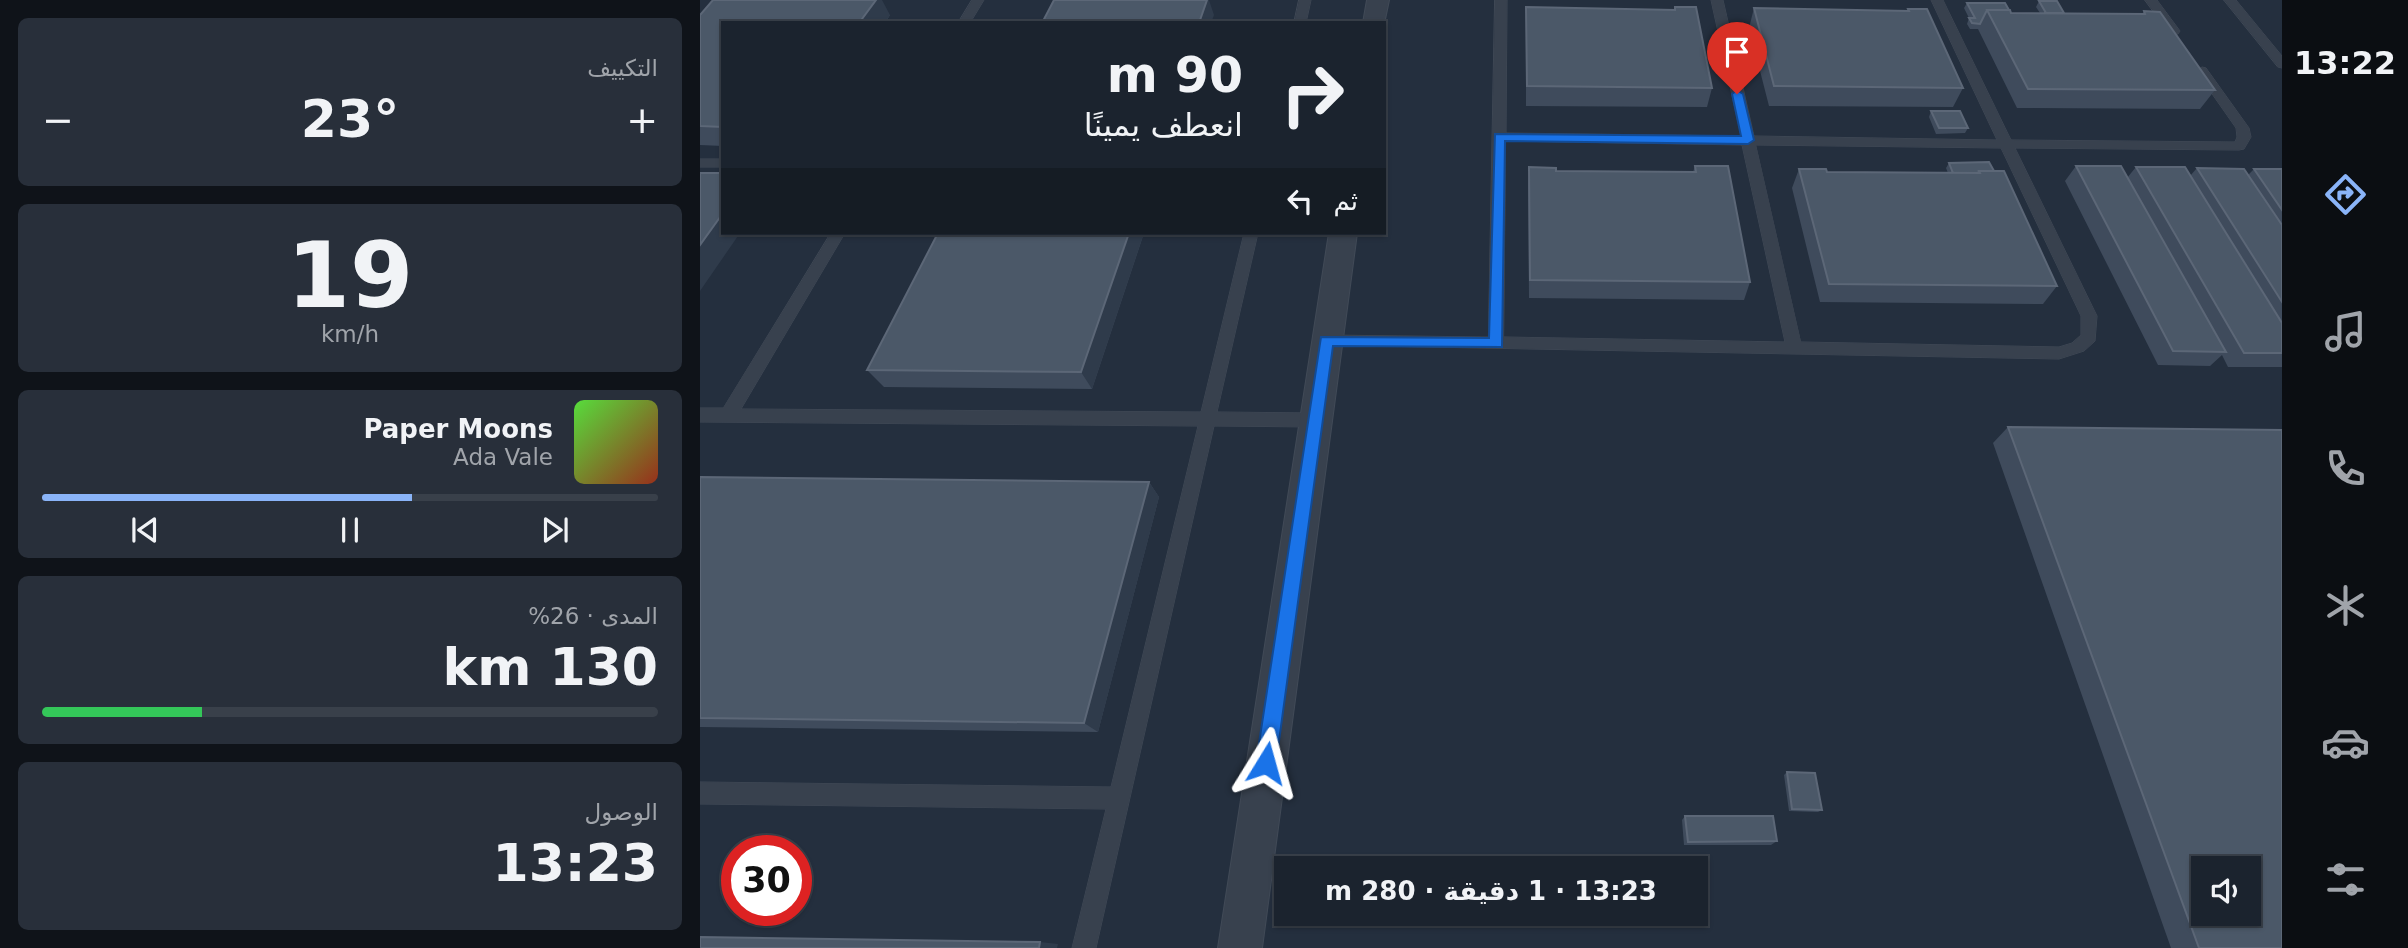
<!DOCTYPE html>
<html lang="ar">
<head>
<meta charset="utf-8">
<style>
	:root { --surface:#1b232e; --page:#282f3a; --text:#f1f3f6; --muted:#a0a4aa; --line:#39404a; --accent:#8ab4f8 }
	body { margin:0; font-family:"DejaVu Sans","Noto Sans Arabic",sans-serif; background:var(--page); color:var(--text); direction:rtl; height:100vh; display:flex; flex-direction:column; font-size:26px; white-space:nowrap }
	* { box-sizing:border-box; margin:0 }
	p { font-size:23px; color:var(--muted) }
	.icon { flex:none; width:38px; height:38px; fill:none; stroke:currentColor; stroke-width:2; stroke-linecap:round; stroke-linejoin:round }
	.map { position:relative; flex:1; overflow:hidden; direction:ltr }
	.sheet { display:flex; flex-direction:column; gap:18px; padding:18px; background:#0f1319; width:700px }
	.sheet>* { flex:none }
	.banner { position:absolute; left:21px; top:21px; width:665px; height:214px; border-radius:0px; box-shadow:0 2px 5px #0004,0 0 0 2px var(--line); direction:rtl; background:#1b232e; color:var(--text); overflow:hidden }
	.buttons { position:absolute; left:1491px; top:856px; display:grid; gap:14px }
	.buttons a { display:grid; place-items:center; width:70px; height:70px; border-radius:0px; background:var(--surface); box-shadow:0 2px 5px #0004,0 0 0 2px var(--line); font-size:35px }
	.speed { position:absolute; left:21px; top:835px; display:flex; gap:14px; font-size:35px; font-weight:700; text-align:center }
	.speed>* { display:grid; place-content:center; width:91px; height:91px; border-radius:50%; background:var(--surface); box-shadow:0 2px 5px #0004,0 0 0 2px var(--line); line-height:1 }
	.speed .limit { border:10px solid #d22; background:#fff; color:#111 }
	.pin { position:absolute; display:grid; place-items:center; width:60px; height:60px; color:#fff; margin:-72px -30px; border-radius:50% 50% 50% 0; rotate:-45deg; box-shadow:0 0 7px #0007 }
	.pin .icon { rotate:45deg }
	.me { position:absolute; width:77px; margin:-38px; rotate:8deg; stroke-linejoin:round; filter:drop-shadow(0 0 5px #0008) }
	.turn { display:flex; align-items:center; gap:24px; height:147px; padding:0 28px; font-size:32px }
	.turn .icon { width:91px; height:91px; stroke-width:2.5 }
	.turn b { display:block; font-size:49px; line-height:60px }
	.then { display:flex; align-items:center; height:66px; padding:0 28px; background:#0003; gap:14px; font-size:26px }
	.big { font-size:52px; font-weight:600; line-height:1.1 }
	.sheet .tile { flex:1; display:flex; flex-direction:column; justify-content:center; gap:10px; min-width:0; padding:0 24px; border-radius:10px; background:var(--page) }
	.sheet .dial { align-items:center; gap:0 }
	.dial b { font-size:91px; line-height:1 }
	.song { display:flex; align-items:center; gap:21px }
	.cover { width:84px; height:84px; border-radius:10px; background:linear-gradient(135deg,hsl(110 70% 55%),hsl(10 70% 35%)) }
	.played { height:7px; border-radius:4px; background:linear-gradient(90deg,var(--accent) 60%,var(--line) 60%) }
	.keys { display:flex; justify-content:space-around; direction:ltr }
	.heat { display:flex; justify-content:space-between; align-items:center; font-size:38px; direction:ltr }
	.charge { height:10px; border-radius:5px; background:linear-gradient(90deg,#34c759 26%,var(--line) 0) }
	.trip { position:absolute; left:574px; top:856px; width:434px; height:70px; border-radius:0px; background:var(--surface); box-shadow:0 2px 5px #0004,0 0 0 2px var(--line); font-weight:600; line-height:70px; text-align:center; direction:rtl }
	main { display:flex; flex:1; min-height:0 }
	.dock { display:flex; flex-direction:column; width:126px; justify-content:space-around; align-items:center; background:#0b0e12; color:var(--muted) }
	.dock .icon { width:49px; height:49px }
	.dock .selected { color:var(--accent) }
	.dock b { font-size:32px; color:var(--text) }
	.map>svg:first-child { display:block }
</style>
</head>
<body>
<main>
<nav class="dock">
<b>13:22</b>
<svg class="icon selected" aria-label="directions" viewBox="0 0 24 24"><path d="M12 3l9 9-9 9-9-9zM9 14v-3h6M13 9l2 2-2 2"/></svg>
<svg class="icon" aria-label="music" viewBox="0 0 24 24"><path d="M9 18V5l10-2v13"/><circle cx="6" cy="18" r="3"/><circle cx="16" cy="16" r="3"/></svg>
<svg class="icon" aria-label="phone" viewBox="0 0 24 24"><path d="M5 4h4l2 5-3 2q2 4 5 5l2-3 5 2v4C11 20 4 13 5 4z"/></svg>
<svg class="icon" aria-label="climate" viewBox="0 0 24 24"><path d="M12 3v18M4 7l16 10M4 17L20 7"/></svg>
<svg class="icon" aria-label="car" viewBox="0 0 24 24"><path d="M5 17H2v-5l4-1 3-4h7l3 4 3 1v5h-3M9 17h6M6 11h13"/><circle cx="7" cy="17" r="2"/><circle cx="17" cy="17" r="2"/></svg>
<svg class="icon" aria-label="filters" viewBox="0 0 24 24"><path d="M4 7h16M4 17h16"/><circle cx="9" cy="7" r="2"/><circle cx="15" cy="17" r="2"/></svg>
</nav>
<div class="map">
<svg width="1582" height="948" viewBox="0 0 1582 948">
	<rect width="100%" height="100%" fill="#242f3e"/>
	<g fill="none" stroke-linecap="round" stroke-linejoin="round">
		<defs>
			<path id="lane" d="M272,0H284L270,23H258Z
				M599,0H611L606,23H594Z
				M795,0H807L806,133L1041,136L1011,0H1023L1054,136L1297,140L1231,0H1243L1311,140L1535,142L1537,137L1536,128L1496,71L1502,67L1506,68L1549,128L1551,137L1544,149L1539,150L1315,148L1397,316L1395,341L1384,351L1359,359L620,345L618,341L626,335L788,337ZM806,141L1042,145L1085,342L804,337ZM1056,145L1301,148L1381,316V335L1372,343L1359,347L1101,342Z
				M1445,0H1457L1480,31L1478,34H1470Z
				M1524,0H1536L1582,56V68L1578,67Z
				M0,159H23V167H0Z
				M131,233H145L41,409L501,412L544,233H558L517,412L614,413L620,415L622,420L620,425L614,427L514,426L396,948H372L406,809L0,804V782L411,787L498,426L0,422V408H23Z"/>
			<path id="street" d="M667,0H689L684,24L663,23Z
				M629,233H657L562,948H518Z"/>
		</defs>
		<!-- lane casing -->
		<use href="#lane" stroke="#414a57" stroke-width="1"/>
		<!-- street casing -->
		<use href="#street" stroke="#414a57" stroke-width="2"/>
		<!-- lane -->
		<use href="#lane" fill="#38414e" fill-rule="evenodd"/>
		<!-- street -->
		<use href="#street" fill="#38414e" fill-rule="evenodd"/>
	</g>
	<!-- wall -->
	<path fill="#3f4b5c" d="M1339,1L1364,13L1442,14L1444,11L1515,90L1500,109L1317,108L1278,29H1270L1267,24L1269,18L1264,8L1267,3L1309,10L1311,13H1340L1336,7Z
		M826,7L974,10L975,7L1012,88L1007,107L826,106Z
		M1054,8L1207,11L1208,9L1263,88L1253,107L1069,106L1049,28Z
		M0,15H190L185,23H23V146L0,145Z
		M1231,111L1268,128L1265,133L1236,134L1229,117Z
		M1289,162L1357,286L1343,304L1120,302L1092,188L1099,169L1127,172L1248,173L1246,168L1249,163Z
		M995,166L1050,282L1044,300L829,298L828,186L829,167L856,171L993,172Z
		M1376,166L1427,178L1436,167L1490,176L1497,168L1548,175L1554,169H1582V367H1528L1522,355L1510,366L1458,365L1365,181Z
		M444,233L392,389L184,387L167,370Z
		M1308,427L1582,948H1471L1293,443Z
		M0,477L449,482L459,497L398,732L0,727Z
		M1087,772L1122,810L1118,812L1089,811L1084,775Z
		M985,816L1077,841L1071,845H984L982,820Z"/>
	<!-- shaded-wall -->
	<path fill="#2f3b4b" d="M176,0H182L190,15L185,23H159Z
		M507,0H509L514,15L511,23H499Z
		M23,213V233H40L0,291V245Z
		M429,233H444L392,389L381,372Z
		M449,482L459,497L398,732L384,723Z
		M340,942L358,944L357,948H339Z"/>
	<!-- building -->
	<path fill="#4b5868" stroke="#5c6777" stroke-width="2" fill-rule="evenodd" d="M13,0H176L159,23H23V127L0,126V15Z
		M354,0H507L499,23H342Z
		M1339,1H1357L1364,13H1346Z
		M1267,3H1305L1309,10H1287L1280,24L1272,23L1269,18H1275Z
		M826,7L975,10V7H996L1012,88L827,86Z
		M1054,8L1209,11L1208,9H1227L1263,88L1074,86Z
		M1287,10H1310L1311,13L1445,14L1444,11L1460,12L1515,90L1328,89Z
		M1231,111H1260L1268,128H1239Z
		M1289,162L1294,171H1279L1278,173H1253L1249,163Z
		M995,166H1028L1050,282L830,280L829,167L856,168V171L996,172Z
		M1376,166H1421L1526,352L1473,351Z
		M1436,167H1485L1582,323V353H1544Z
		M1497,168L1544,169L1582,225V302Z
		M1099,169H1126L1127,172L1280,173L1279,171H1304L1357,286L1129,284Z
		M1554,169H1582V210Z
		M0,173H23V213L0,245Z
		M238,233H429L381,372L167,370Z
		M1308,427L1582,430V948H1499ZM1503,868H1549V914H1503Z
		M0,477L449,482L384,723L0,718Z
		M1087,772L1115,773L1122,810L1092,809Z
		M985,816H1073L1077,841L988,842Z
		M0,937L340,942L339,948H0Z"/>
	<!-- route -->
	<path fill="#1a73e8" stroke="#114b97" stroke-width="2" d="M1037,90L1043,94L1054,140L1048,144L805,141L802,347L633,346L576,763L573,770L566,773L559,770L556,763L621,337L789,338L795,134L1041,136L1032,94Z"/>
</svg>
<div class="buttons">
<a><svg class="icon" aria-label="sound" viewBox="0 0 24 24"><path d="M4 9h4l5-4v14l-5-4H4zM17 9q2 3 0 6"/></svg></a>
</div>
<div class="speed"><div class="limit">30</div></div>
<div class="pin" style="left:1037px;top:94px;background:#d93025"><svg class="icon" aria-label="arrive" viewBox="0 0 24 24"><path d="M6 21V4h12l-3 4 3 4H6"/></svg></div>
<svg class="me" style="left:566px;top:763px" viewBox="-20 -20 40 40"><path d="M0-17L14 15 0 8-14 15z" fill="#1a73e8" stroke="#fff" stroke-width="4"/></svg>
<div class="trip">13:23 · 1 دقيقة · 280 m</div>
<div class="banner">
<div class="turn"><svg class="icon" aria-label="right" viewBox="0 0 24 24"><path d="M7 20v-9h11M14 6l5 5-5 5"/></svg><div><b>90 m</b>انعطف يمينًا</div></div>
<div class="then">ثم<svg class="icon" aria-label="left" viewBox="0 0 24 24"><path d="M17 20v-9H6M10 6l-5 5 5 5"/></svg></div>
</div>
</div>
<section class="sheet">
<div class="tile"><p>التكييف</p>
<div class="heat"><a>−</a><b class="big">23°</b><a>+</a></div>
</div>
<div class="tile dial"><b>19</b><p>km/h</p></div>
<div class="tile">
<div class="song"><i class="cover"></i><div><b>Paper Moons</b><p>Ada Vale</p></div></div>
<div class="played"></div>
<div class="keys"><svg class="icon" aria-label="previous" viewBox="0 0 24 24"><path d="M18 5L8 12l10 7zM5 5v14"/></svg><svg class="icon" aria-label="pause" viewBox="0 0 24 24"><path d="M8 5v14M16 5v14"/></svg><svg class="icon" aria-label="next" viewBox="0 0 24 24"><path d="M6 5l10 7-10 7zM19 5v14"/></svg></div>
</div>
<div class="tile"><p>المدى · 26%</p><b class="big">130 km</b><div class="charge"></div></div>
<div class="tile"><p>الوصول</p><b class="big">13:23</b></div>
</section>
</main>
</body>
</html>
